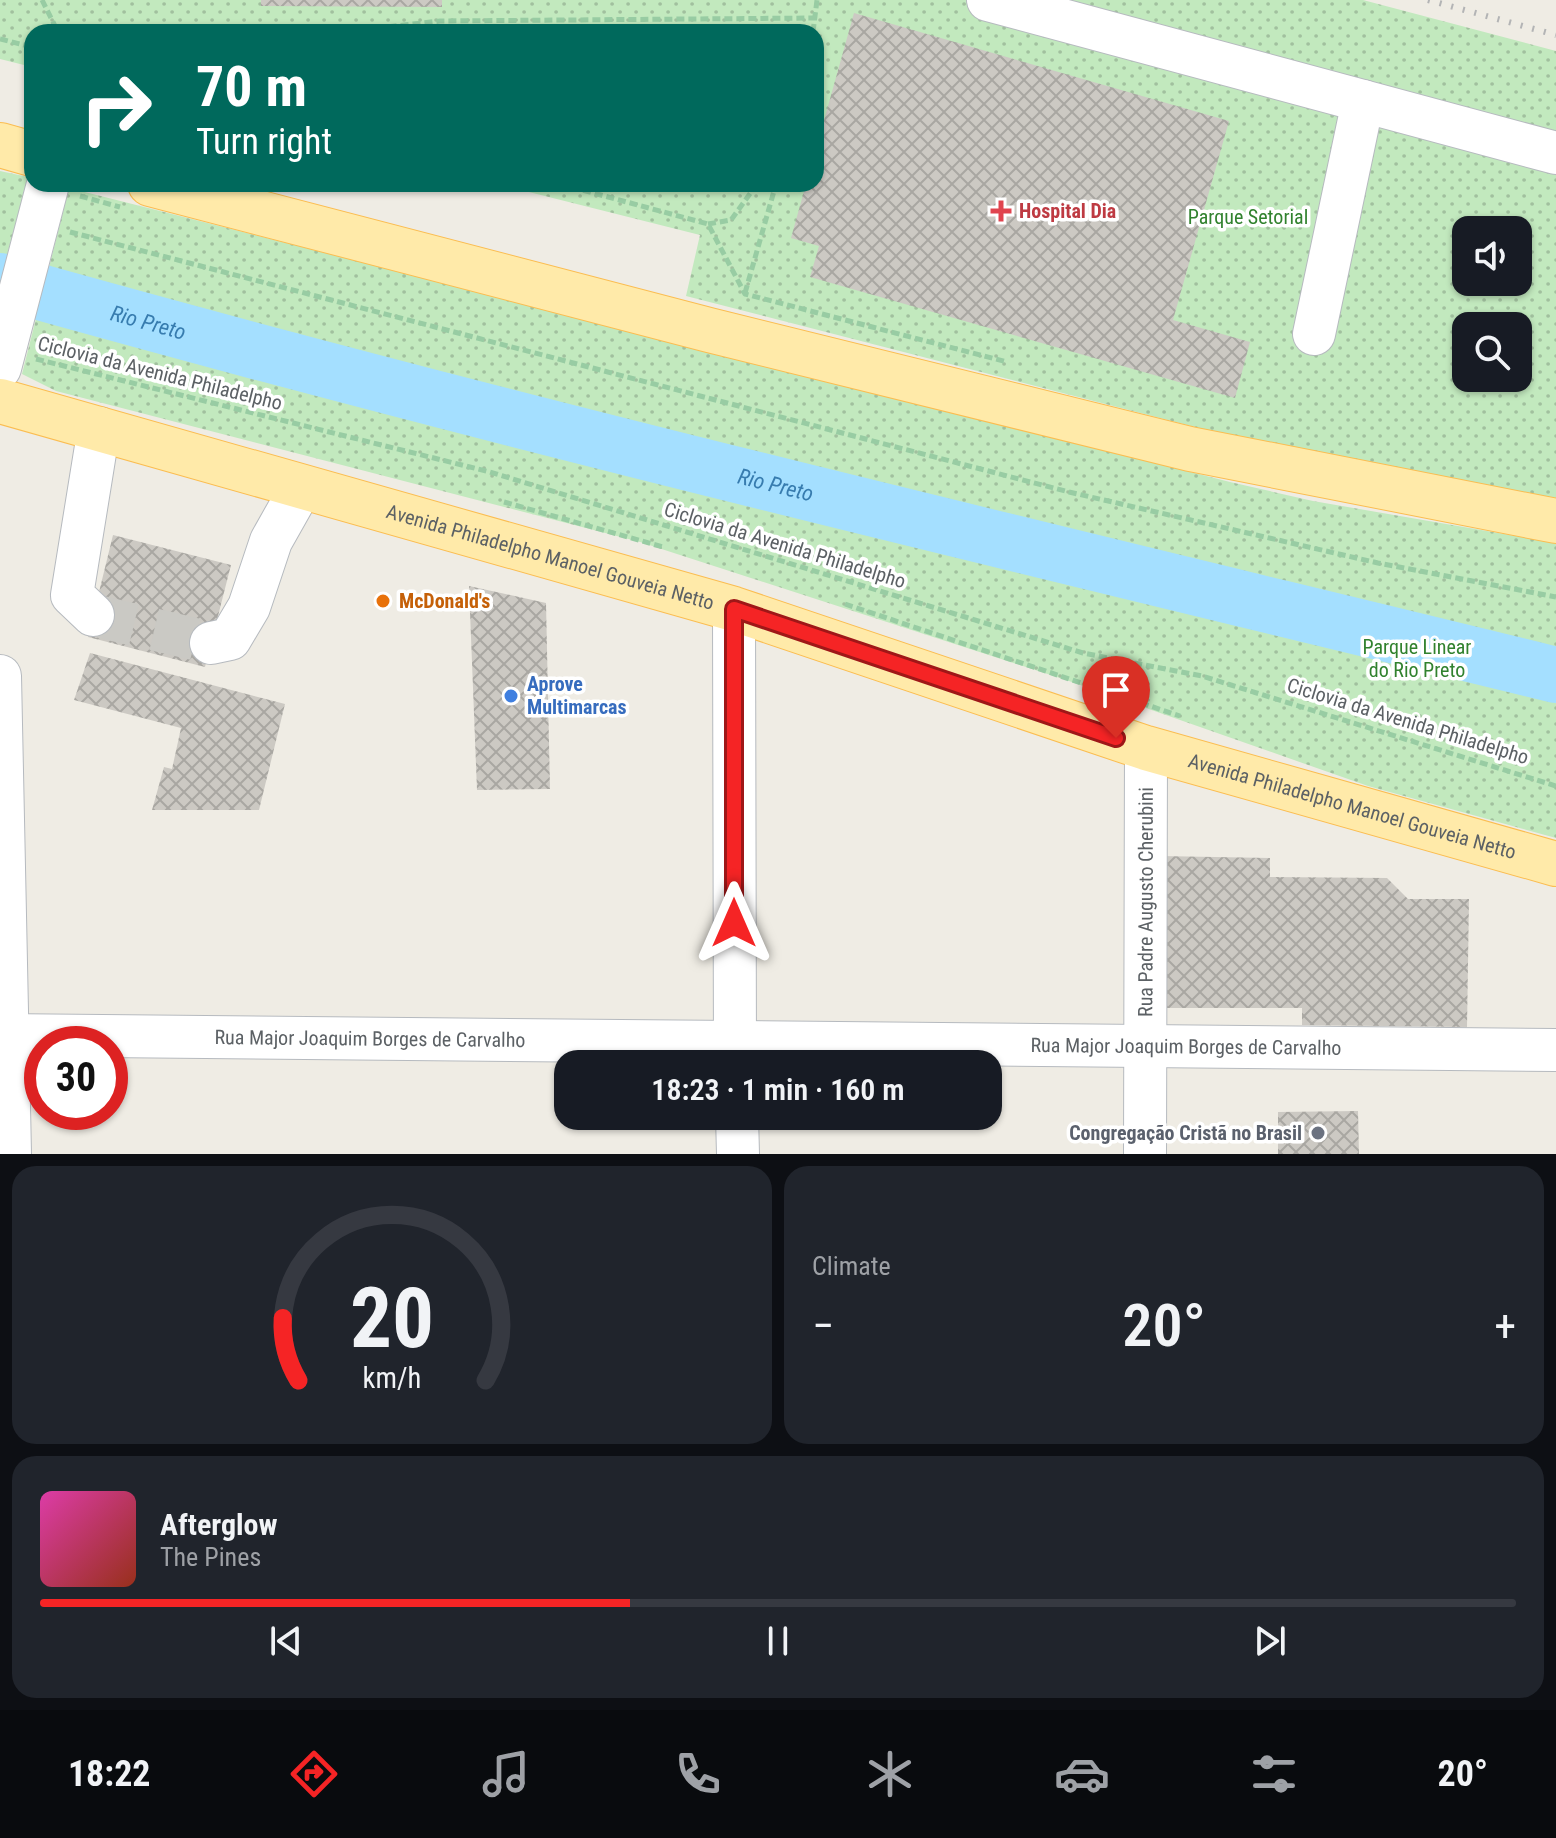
<!DOCTYPE html>
<html lang="en">
<head>
<meta charset="utf-8">
<style>
	:root { --surface:#171b24; --page:#20242c; --text:#f1f3f6; --muted:#9ea1a6; --line:#363941; --accent:#f52425 }
	body { margin:0; font-family:"Roboto Condensed",sans-serif; background:var(--page); color:var(--text); height:100vh; display:flex; flex-direction:column; font-size:30px; white-space:nowrap }
	* { box-sizing:border-box; margin:0 }
	p { font-size:26px; color:var(--muted) }
	.icon { flex:none; width:44px; height:44px; fill:none; stroke:currentColor; stroke-width:2; stroke-linecap:round; stroke-linejoin:round }
	.map { position:relative; height:1154px; overflow:hidden }
	.side { display:flex; flex-direction:column; gap:12px; padding:12px; background:#0d0f14; flex:1 }
	.side>* { flex:none }
	.top-card { position:absolute; left:24px; top:24px; width:800px; height:168px; border-radius:24px; box-shadow:0 2px 6px #0004; background:#00695c; color:#fff; overflow:hidden }
	.buttons { position:absolute; left:1452px; top:216px; display:grid; gap:16px }
	.buttons a { display:grid; place-items:center; width:80px; height:80px; border-radius:16px; background:var(--surface); box-shadow:0 2px 6px #0004; font-size:40px }
	.speed { position:absolute; left:24px; top:1026px; display:flex; gap:16px; font-size:40px; font-weight:700; text-align:center }
	.speed>* { display:grid; place-content:center; width:104px; height:104px; border-radius:50%; background:var(--surface); box-shadow:0 2px 6px #0004; line-height:1 }
	.speed .limit { border:12px solid #d22; background:#fff; color:#111 }
	.pin { position:absolute; display:grid; place-items:center; width:68px; height:68px; color:#fff; margin:-82px -34px; border-radius:50% 50% 50% 0; rotate:-45deg; box-shadow:0 0 8px #0007 }
	.pin .icon { rotate:45deg }
	.me { position:absolute; width:88px; margin:-44px; rotate:0deg; stroke-linejoin:round; filter:drop-shadow(0 0 6px #0008) }
	.turn { display:flex; align-items:center; gap:28px; height:168px; padding:0 40px; font-size:36px }
	.turn .icon { width:104px; height:104px; stroke-width:2.5 }
	.turn b { display:block; font-size:56px; line-height:68px }
	.big { font-size:60px; font-weight:600; line-height:1.1 }
	.side .widget { flex:1; display:flex; flex-direction:column; justify-content:center; gap:12px; min-width:0; padding:0 28px; border-radius:24px; background:var(--page) }
	.side .dial { align-items:center; gap:0 }
	.dial svg { height:208px; overflow:visible; fill:none; stroke:var(--line); stroke-width:7; stroke-linecap:round; text-anchor:middle }
	.dial text { fill:var(--text); stroke:none }
	.song { display:flex; align-items:center; gap:24px }
	.cover { width:96px; height:96px; border-radius:12px; background:linear-gradient(135deg,hsl(320 70% 55%),hsl(10 70% 35%)) }
	.played { height:8px; border-radius:4px; background:linear-gradient(90deg,var(--accent) 40%,var(--line) 40%) }
	.keys { display:flex; justify-content:space-around; direction:ltr }
	.heat { display:flex; justify-content:space-between; align-items:center; font-size:44px; direction:ltr }
	.side .tiles { flex:1; display:grid; gap:12px; grid-template-columns:1fr 1fr }
	.widget:last-child { grid-column:span 2 }
	.trip { position:absolute; left:554px; top:1050px; width:448px; height:80px; border-radius:24px; background:var(--surface); box-shadow:0 2px 6px #0004; font-weight:600; line-height:80px; text-align:center }
	.tab-bar { display:flex; height:128px; justify-content:space-around; align-items:center; background:#090b0e; color:var(--muted) }
	.tab-bar .icon { width:56px; height:56px }
	.tab-bar .selected { color:var(--accent) }
	.tab-bar b { font-size:36px; color:var(--text) }
	.map>svg:first-child { display:block }
</style>
</head>
<body>
<div class="map">
<svg width="1556" height="1154" viewBox="0 0 1556 1154">
	<defs>
		<pattern id="park-dots" width="8" height="8" patternUnits="userSpaceOnUse" patternTransform="scale(2)"><rect width="8" height="8" fill="#c2e9be"/><path d="M2 2h.1M6 6h.1" fill="none" stroke="#a1c09e" stroke-width="1.8" stroke-linecap="round"/></pattern>
		<pattern id="building-cross-hatch" width="8" height="8" patternUnits="userSpaceOnUse" patternTransform="scale(2)"><rect width="8" height="8" fill="#ccc9c3"/><path d="M0 0l8 8M0 8l8-8" fill="none" stroke="#a9a7a2"/></pattern>
	</defs>
	<rect width="100%" height="100%" fill="#efece4"/>
	<!-- park -->
	<path fill="url(#park-dots)" fill-rule="evenodd" d="M0,0H1363L1556,51V504L1226,435L686,296L700,235L497,184H816V32H32V67L0,59ZM1466,230H1518V282H1466ZM1466,326H1518V378H1466Z
		M0,171L28,177L0,282Z
		M69,188L1230,482L1313,501L1556,543V838L1368,786L1066,680L640,542L56,391L22,374Z"/>
	<g fill="none" stroke-linecap="round" stroke-linejoin="round">
		<!-- river -->
		<path stroke="#a4dfff" stroke-width="56" id="s1" d="M0,281C515,426 1036,548 1556,675"/>
	</g>
	<!-- building -->
	<path fill="url(#building-cross-hatch)" d="M261,0H442V7L261,6Z
		M854,13L1229,121L1173,320L1250,342L1235,398L810,277L819,246L791,238L806,184H816V149Z
		M113,535L231,565L205,667L88,637Z
		M469,586L546,603L550,789L477,790Z
		M90,653L285,704L259,810H152L164,767L172,769L181,728L74,700Z
		M1160,856L1270,858V877L1387,878L1408,899H1469L1467,1027L1302,1025V1008H1158Z
		M1358,1111L1359,1154H1278V1112Z"/>
	<g fill="none" stroke-linecap="round" stroke-linejoin="round">
		<!-- minor-tunnel -->
		<path stroke="#cac9c4" stroke-width="42" stroke-dasharray="42 21" stroke-linecap="butt" d="M93,615L211,643"/>
		<defs>
			<g id="minor">
				<path d="M988,0L1556,153"/>
				<path d="M1314,334L1363,101"/>
				<path d="M0,368L48,184"/>
				<path d="M734,609L735,1064"/>
				<path d="M93,615L72,595L99,428"/>
				<path d="M211,643L230,639L249,607L271,541L302,486"/>
				<path d="M0,676L10,1154"/>
				<path id="s2" d="M0,1035L1556,1050"/>
				<path d="M737,1116L738,1154"/>
				<path id="s3" d="M1145,1154L1146,748"/>
			</g>
			<g id="major">
				<path d="M0,145L32,154"/>
				<path d="M150,184L709,330L1190,449L1556,521"/>
				<path id="s4" d="M0,401L734,609L1146,748L1556,864"/>
			</g>
		</defs>
		<!-- minor casing -->
		<use href="#minor" stroke="#b6babf" stroke-width="44"/>
		<!-- major casing -->
		<use href="#major" stroke="#fbbd51" stroke-width="46"/>
		<!-- path -->
		<path stroke="#98cca3" stroke-width="5" stroke-dasharray="8 4" stroke-linecap="butt" d="M42,0L58,32
			M341,32L440,21L815,18
			M813,32L817,0
			M0,39L32,47
			M560,184L708,224L745,294L1007,362
			M80,196L120,207
			M708,224L731,220L757,184
			M70,232L1069,492L1378,563L1556,597
			M745,293L776,184
			M36,359L490,472L1083,653L1202,676L1556,786
			M504,502L663,547
			M845,604L1180,716"/>
		<!-- minor -->
		<use href="#minor" stroke="#fff" stroke-width="42"/>
		<!-- major -->
		<use href="#major" stroke="#ffeaa9" stroke-width="44"/>
		<!-- rail -->
		<path stroke="#b3b4b5" stroke-width="6" stroke-dasharray="2 10" stroke-linecap="butt" d="M1428,0L1556,35"/>
	</g>
	<g fill="none" stroke-linecap="round" stroke-linejoin="round">
		<defs>
			<path id="route" d="M734,923V609L1116,738"/>
		</defs>
		<!-- route casing -->
		<use href="#route" stroke="#9f1718" stroke-width="20"/>
		<!-- route -->
		<use href="#route" stroke="#f52425" stroke-width="14"/>
	</g>
	<!-- markers -->
	<path fill="#e0444e" stroke="#fff" stroke-width="3" d="M997 199h8v8h8v8h-8v8h-8v-8h-8v-8h8z"/>
	<circle fill="#e8710a" stroke="#fff" stroke-width="3" cx="383" cy="601" r="8"/>
	<circle fill="#3f7fe0" stroke="#fff" stroke-width="3" cx="511" cy="696" r="8"/>
	<circle fill="#6b7280" stroke="#fff" stroke-width="3" cx="1318" cy="1133" r="8"/>
	<g text-anchor="middle" dominant-baseline="central" stroke-width="7" stroke-linejoin="round" paint-order="stroke">
		<!-- health labels -->
		<g font-size="20" font-weight="bold" fill="#be3a42" stroke="#fff" text-anchor="start">
			<text x="1019" y="211">Hospital Dia</text>
		</g>
		<!-- park labels -->
		<g font-size="20" fill="#31822e" stroke="#fff">
			<text x="1248" y="217">Parque Setorial</text>
			<text x="1417" y="647">Parque Linear<tspan x="1417" dy="23">do Rio Preto</tspan></text>
		</g>
		<!-- street labels -->
		<g font-size="20" fill="#5c6165" stroke="#fff">
			<text transform="translate(160 373) rotate(14)">Ciclovia da Avenida Philadelpho</text>
			<text transform="translate(785 545) rotate(17)">Ciclovia da Avenida Philadelpho</text>
			<text stroke="none"><textPath href="#s4" startOffset="572">Avenida Philadelpho Manoel Gouveia Netto</textPath></text>
			<text transform="translate(1408 721) rotate(17)">Ciclovia da Avenida Philadelpho</text>
			<text stroke="none"><textPath href="#s4" startOffset="1412">Avenida Philadelpho Manoel Gouveia Netto</textPath></text>
			<text stroke="none"><textPath href="#s3" startOffset="252">Rua Padre Augusto Cherubini</textPath></text>
			<text stroke="none"><textPath href="#s2" startOffset="370">Rua Major Joaquim Borges de Carvalho</textPath></text>
			<text stroke="none"><textPath href="#s2" startOffset="1186">Rua Major Joaquim Borges de Carvalho</textPath></text>
		</g>
		<!-- food labels -->
		<g font-size="20" font-weight="bold" fill="#c56008" stroke="#fff" text-anchor="start">
			<text x="399" y="601">McDonald's</text>
		</g>
		<!-- shop labels -->
		<g font-size="20" font-weight="bold" fill="#366cbe" stroke="#fff" text-anchor="start">
			<text x="527" y="684">Aprove<tspan x="527" dy="23">Multimarcas</tspan></text>
		</g>
		<!-- worship labels -->
		<g font-size="20" font-weight="bold" fill="#5b616d" stroke="#fff" text-anchor="end">
			<text x="1302" y="1133">Congregação Cristã no Brasil</text>
		</g>
		<!-- water labels -->
		<g font-size="22" font-style="italic" fill="#377caf" stroke="#fff">
			<text stroke="none"><textPath href="#s1" startOffset="154">Rio Preto</textPath></text>
			<text stroke="none"><textPath href="#s1" startOffset="802">Rio Preto</textPath></text>
		</g>
	</g>
</svg>
<div class="buttons">
<a><svg class="icon" aria-label="sound" viewBox="0 0 24 24"><path d="M4 9h4l5-4v14l-5-4H4zM17 9q2 3 0 6"/></svg></a>
<a><svg class="icon" aria-label="search" viewBox="0 0 24 24"><circle cx="10" cy="10" r="6"/><path d="M15 15l6 6"/></svg></a>
</div>
<div class="speed"><div class="limit">30</div></div>
<div class="pin" style="left:1116px;top:738px;background:#d93025"><svg class="icon" aria-label="arrive" viewBox="0 0 24 24"><path d="M6 21V4h12l-3 4 3 4H6"/></svg></div>
<svg class="me" style="left:734px;top:923px" viewBox="-20 -20 40 40"><path d="M0-17L14 15 0 8-14 15z" fill="#f52425" stroke="#fff" stroke-width="4"/></svg>
<div class="trip">18:23 · 1 min · 160 m</div>
<div class="top-card">
<div class="turn"><svg class="icon" aria-label="right" viewBox="0 0 24 24"><path d="M7 20v-9h11M14 6l5 5-5 5"/></svg><div><b>70 m</b>Turn right</div></div>
</div>
</div>
<section class="side">
<div class="tiles">
<div class="widget dial"><svg viewBox="0 0 100 80">
<path d="M14 69A42 42 0 1 1 86 69"/>
<path d="M14 69A42 42 0 0 1 8 45" stroke="#f52425"/>
<text x="50" y="56" font-size="32" font-weight="700">20</text>
<text x="50" y="72" font-size="11">km/h</text>
</svg></div>
<div class="widget"><p>Climate</p>
<div class="heat"><a>−</a><b class="big">20°</b><a>+</a></div>
</div>
<div class="widget">
<div class="song"><i class="cover"></i><div><b>Afterglow</b><p>The Pines</p></div></div>
<div class="played"></div>
<div class="keys"><svg class="icon" aria-label="previous" viewBox="0 0 24 24"><path d="M18 5L8 12l10 7zM5 5v14"/></svg><svg class="icon" aria-label="pause" viewBox="0 0 24 24"><path d="M8 5v14M16 5v14"/></svg><svg class="icon" aria-label="next" viewBox="0 0 24 24"><path d="M6 5l10 7-10 7zM19 5v14"/></svg></div>
</div>
</div>
</section>
<nav class="tab-bar">
<b>18:22</b>
<svg class="icon selected" aria-label="directions" viewBox="0 0 24 24"><path d="M12 3l9 9-9 9-9-9zM9 14v-3h6M13 9l2 2-2 2"/></svg>
<svg class="icon" aria-label="music" viewBox="0 0 24 24"><path d="M9 18V5l10-2v13"/><circle cx="6" cy="18" r="3"/><circle cx="16" cy="16" r="3"/></svg>
<svg class="icon" aria-label="phone" viewBox="0 0 24 24"><path d="M5 4h4l2 5-3 2q2 4 5 5l2-3 5 2v4C11 20 4 13 5 4z"/></svg>
<svg class="icon" aria-label="climate" viewBox="0 0 24 24"><path d="M12 3v18M4 7l16 10M4 17L20 7"/></svg>
<svg class="icon" aria-label="car" viewBox="0 0 24 24"><path d="M5 17H2v-5l4-1 3-4h7l3 4 3 1v5h-3M9 17h6M6 11h13"/><circle cx="7" cy="17" r="2"/><circle cx="17" cy="17" r="2"/></svg>
<svg class="icon" aria-label="filters" viewBox="0 0 24 24"><path d="M4 7h16M4 17h16"/><circle cx="9" cy="7" r="2"/><circle cx="15" cy="17" r="2"/></svg>
<b>20°</b>
</nav>
</body>
</html>
